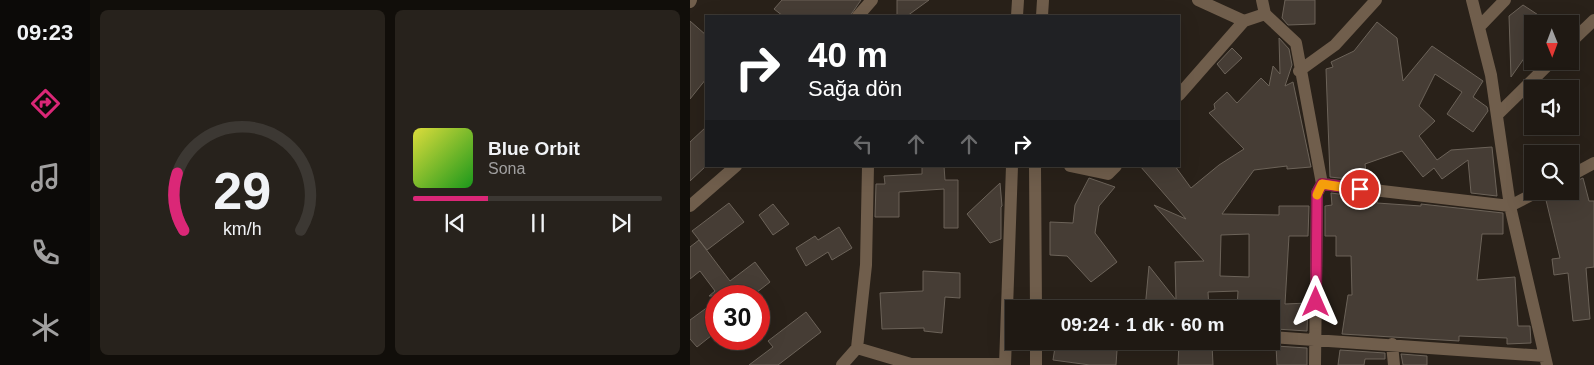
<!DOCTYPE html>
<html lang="tr">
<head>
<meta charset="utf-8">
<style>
	:root { --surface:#1f1913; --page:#27221c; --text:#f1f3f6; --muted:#a1a0a0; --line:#3c3833; --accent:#db2777 }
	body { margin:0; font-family:Helvetica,sans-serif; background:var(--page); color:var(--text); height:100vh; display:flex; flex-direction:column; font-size:19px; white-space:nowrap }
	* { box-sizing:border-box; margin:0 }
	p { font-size:16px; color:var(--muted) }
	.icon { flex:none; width:28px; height:28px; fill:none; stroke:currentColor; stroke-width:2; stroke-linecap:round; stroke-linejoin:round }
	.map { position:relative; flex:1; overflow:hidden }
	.side { display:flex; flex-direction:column; gap:10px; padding:10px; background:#110e0a; width:600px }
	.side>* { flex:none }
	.hud { position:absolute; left:15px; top:15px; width:475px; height:152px; border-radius:0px; box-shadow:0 5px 20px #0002,0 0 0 1px var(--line); background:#202124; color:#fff; overflow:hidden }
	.needle { width:32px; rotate:179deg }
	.controls { position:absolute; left:834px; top:15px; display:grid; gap:10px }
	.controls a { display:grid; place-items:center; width:55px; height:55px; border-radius:0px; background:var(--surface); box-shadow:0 5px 20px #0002,0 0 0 1px var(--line); font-size:25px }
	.speed { position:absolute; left:15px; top:285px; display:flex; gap:10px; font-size:25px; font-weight:700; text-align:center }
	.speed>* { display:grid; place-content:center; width:65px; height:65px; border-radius:50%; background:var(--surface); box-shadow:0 5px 20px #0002,0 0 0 1px var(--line); line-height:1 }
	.speed .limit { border:8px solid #d22; background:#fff; color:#111 }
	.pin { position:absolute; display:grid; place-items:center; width:42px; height:42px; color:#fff; margin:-21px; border:2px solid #fff; border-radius:50%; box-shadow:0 1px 5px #0007 }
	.me { position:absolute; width:55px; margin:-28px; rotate:0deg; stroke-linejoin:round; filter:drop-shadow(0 0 4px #0008) }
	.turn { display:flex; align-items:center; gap:18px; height:105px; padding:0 20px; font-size:22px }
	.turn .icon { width:65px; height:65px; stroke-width:2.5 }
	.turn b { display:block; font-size:35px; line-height:42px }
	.lanes { display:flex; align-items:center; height:48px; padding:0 20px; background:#0003; justify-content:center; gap:25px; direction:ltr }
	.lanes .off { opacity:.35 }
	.side .tile { flex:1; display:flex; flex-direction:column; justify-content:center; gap:8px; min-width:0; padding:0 18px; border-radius:8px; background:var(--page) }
	.side .dial { align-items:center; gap:0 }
	.dial svg { height:130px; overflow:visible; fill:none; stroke:var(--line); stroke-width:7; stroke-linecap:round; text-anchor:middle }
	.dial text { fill:var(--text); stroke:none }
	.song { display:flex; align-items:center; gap:15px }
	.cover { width:60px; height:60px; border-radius:8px; background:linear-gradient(135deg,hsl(60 70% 55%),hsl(120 70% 35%)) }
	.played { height:5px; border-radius:2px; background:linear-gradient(90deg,var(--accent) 30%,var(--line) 30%) }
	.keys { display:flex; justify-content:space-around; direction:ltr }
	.side .tiles { flex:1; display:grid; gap:10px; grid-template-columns:repeat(2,1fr) }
	.trip { position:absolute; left:315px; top:300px; width:275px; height:50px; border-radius:0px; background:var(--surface); box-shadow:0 5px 20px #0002,0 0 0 1px var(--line); font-weight:600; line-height:50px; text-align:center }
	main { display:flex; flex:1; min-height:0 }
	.menu { display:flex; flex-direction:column; width:90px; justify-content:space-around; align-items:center; background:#0c0a08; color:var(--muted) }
	.menu .icon { width:35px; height:35px }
	.menu .active { color:var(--accent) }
	.menu b { font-size:22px; color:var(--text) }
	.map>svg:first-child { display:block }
</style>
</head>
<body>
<main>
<nav class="menu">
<b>09:23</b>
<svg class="icon active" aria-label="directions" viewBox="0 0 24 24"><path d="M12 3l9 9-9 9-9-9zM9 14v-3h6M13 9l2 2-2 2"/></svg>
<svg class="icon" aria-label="music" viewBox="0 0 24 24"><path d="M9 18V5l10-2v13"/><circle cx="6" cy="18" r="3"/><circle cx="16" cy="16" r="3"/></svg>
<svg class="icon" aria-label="phone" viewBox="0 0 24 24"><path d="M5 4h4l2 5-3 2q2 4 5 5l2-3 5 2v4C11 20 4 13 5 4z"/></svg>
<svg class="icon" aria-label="climate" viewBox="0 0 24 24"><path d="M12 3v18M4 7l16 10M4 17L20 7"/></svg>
</nav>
<section class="side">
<div class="tiles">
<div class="tile dial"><svg viewBox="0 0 100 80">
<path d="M14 69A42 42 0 1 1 86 69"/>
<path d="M14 69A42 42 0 0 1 10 34" stroke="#db2777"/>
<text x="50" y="56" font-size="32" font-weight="700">29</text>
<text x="50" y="72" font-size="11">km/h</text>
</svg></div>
<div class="tile">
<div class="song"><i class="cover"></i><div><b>Blue Orbit</b><p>Sona</p></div></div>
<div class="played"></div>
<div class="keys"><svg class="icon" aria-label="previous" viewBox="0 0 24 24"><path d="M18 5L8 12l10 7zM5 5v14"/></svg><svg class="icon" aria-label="pause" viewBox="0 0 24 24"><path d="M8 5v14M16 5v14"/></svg><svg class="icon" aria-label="next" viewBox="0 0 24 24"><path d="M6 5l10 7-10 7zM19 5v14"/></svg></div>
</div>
</div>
</section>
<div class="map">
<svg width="904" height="365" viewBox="0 0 904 365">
	<rect width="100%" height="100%" fill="#292119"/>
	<!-- building -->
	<path fill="#463d35" stroke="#6c6359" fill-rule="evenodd" d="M92,0H171L160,16H93L84,9Z
		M207,0H239L217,16H207Z
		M595,0H625V24L598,25L592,18Z
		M833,5L862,24H842V47L821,77L819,16Z
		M0,21L16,35V79L0,99Z
		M687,22L707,38L713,81L742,46L793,81L783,97L797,107L798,111L783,132L757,114L772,92L745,74L729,106L745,121L729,136L747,160L761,150L802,147L807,196L781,193L778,160L752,179L744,168L733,177L712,151L675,164L677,181L640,177L636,69L643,67L641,62L664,51Z
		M589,38L599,49L602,65L595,86L603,82L621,167L597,169V166L564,170L532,214L589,215V206H619L618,236H599L595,304L618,303L617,331L586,329V324H581V307L547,308L548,291L518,292L519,309H455L459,266L486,300L485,262L514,261L464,205L496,219L450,166H485L501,188L529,165L554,149L519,113L525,109L524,104L537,92L547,103L571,78L579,86L583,66L590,74ZM559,234V277L530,276L531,235Z
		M542,48L552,58L535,74L527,64Z
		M16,127V166L0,181V142Z
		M232,166H254L255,180H268V228H254V189L209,192V217H185L186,184H195L194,176L232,174Z
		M399,178L425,187L409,206L405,233L427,262L401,282L377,256L360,255V222L383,223L385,205Z
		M893,178L899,201H904V267L896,268L900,319L883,321L878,273L864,275L862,259L870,258L855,196H873L872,191H880V184Z
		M310,183L312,206L311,207V239L300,243L277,214Z
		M641,193L687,199V203L731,206V204L813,213V234H792L787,280L825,277L828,326H840L841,343L817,344V338L769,336V341L652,334L658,295H662L661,256H646V236H635V206L642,205Z
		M39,203L54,222L17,250L2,231Z
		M83,204L99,224L83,235L69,215Z
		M149,227L162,248L142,260L138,252L116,266L106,248L125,236L128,240Z
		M9,240L40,281L65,262L80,282L62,296H19L25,291L10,271L0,279V247Z
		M233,271L270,273V298L255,297L252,333L234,331V328L192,329L190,293L233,291Z
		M26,301V332L7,347L0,339V320Z
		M116,312L131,332L88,365H59L83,347L78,341Z
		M366,341L427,350L426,365H400L363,360Z
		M489,343L522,344L523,365H488Z
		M586,346L617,348V365H587Z
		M650,350L695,353V359H675L674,365H648Z
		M711,354L737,356V365H713Z"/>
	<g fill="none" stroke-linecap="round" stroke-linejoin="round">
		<!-- minor -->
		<path stroke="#705e4c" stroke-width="12" d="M508,0L554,21
			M572,0L575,14L606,43L632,184L627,193L625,365
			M782,0L801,75L820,206L857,365
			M0,2L1,0
			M168,16L182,0
			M327,16L328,0
			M352,16L353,0
			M789,27L815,0
			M880,43L904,20
			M609,71L645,45L686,0
			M489,95L554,21L575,14
			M807,115L862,61
			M345,166L346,309
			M380,166L418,174L426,166
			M880,176L904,163
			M632,184L820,206L849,191
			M0,206L46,166
			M581,337L855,356
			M346,341V365
			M702,344L704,365
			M167,348L221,364H315
			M152,365L167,348L176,265L178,166
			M315,365L322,166"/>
	</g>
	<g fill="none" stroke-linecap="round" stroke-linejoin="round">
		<defs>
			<path id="route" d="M626,302L627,193L632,184L670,189"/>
		</defs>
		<!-- route casing -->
		<use href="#route" stroke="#8e194d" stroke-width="12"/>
		<!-- route -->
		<use href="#route" stroke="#db2777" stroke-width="9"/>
		<!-- slow -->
		<path stroke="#f59e0b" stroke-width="9" d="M627,195L632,184L651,187"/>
	</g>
</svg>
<div class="controls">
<a><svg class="needle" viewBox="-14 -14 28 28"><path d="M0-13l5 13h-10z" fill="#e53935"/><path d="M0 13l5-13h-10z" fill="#a1a0a0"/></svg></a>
<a><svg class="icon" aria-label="sound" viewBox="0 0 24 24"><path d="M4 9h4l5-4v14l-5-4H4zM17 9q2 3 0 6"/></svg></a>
<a><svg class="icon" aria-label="search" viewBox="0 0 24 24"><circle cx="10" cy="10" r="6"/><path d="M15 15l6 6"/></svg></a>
</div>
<div class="speed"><div class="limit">30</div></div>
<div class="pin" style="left:670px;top:189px;background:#d93025"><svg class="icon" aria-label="arrive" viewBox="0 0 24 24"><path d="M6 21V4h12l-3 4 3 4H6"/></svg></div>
<svg class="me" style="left:626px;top:302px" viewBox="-20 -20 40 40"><path d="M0-17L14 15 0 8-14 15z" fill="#db2777" stroke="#fff" stroke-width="4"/></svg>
<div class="trip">09:24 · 1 dk · 60 m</div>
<div class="hud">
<div class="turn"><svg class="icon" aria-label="right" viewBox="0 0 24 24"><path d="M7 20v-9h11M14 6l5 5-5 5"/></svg><div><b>40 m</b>Sağa dön</div></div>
<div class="lanes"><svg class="icon off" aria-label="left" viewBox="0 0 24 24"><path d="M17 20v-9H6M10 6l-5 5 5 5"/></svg><svg class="icon off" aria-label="ahead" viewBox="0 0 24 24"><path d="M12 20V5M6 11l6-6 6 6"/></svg><svg class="icon off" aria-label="ahead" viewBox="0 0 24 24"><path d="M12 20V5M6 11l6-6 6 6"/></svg><svg class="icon" aria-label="right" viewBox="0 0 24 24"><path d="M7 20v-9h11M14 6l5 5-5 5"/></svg></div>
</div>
</div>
</main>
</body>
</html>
